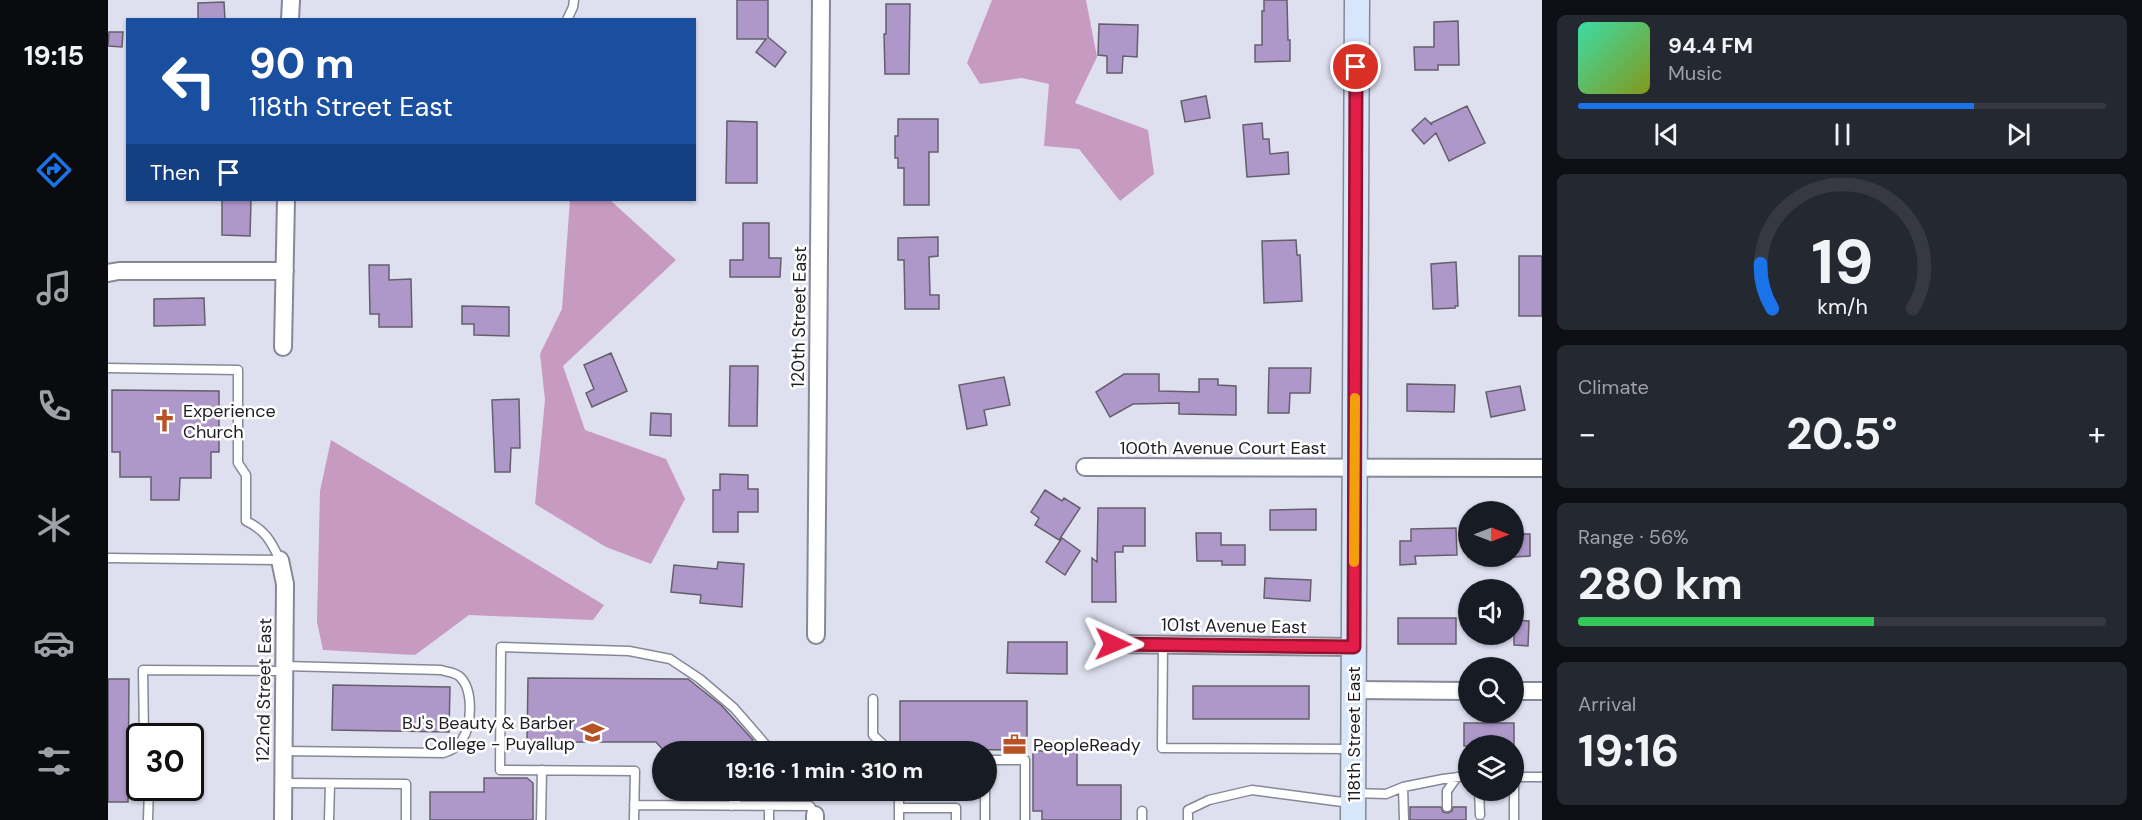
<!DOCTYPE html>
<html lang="en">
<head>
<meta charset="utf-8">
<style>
	:root { --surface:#171b24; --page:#242831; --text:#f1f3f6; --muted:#9ea1a6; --line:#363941; --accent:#1a73e8 }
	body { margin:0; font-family:"DM Sans",sans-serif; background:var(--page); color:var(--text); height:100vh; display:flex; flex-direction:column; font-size:22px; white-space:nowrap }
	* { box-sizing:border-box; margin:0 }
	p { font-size:20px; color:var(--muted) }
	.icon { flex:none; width:33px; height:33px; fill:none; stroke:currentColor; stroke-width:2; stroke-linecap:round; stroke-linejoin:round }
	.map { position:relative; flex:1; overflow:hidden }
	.drawer { display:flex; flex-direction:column; gap:15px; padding:15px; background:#0d0f14; width:600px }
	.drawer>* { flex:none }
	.top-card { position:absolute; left:18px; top:18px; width:570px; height:183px; border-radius:0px; box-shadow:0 2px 4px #0004; background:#1a4fa0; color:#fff; overflow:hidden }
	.needle { width:39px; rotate:90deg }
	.controls { position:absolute; left:1350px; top:501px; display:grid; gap:12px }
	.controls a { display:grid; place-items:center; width:66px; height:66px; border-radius:50%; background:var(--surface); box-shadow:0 2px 4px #0004; font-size:30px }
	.speed { position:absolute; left:18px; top:723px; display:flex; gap:12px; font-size:30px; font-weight:700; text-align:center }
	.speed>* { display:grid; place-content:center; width:78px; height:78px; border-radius:50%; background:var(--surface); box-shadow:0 2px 4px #0004; line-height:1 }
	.speed .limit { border:3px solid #111; border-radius:9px; background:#fff; color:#111 }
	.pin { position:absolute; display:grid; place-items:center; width:51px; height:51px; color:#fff; margin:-26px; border:3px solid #fff; border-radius:50%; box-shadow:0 2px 6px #0007 }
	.me { position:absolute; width:66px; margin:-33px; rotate:91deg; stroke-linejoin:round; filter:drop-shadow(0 0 4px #0008) }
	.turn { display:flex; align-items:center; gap:21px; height:126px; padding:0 24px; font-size:27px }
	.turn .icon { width:78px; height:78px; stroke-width:2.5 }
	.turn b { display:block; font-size:42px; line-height:51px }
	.then { display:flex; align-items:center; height:57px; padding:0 24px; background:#0003; gap:12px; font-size:22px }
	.big { font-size:45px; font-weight:700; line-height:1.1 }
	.drawer .tile { flex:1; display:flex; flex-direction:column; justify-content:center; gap:9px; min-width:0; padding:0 21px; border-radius:9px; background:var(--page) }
	.drawer .dial { align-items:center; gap:0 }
	.dial svg { height:156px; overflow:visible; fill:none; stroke:var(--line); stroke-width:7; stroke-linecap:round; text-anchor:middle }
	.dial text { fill:var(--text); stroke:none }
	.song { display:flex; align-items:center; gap:18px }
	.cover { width:72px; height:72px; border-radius:9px; background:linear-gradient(135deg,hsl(160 70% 55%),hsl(70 70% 35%)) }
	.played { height:6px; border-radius:3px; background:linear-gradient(90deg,var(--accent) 75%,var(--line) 75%) }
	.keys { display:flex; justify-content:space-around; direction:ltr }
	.heat { display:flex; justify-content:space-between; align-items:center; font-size:33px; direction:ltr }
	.charge { height:9px; border-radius:4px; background:linear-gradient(90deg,#34c759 56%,var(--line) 0) }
	.trip { position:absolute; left:544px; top:741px; width:345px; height:60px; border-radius:30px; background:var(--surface); box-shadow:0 2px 4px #0004; font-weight:700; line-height:60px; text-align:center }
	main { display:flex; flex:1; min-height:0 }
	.tab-bar { display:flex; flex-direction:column; width:108px; justify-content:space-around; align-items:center; background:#090b0e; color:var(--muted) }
	.tab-bar .icon { width:42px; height:42px }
	.tab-bar .current { color:var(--accent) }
	.tab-bar b { font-size:27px; color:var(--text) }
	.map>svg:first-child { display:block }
</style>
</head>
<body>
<main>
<nav class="tab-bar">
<b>19:15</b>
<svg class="icon current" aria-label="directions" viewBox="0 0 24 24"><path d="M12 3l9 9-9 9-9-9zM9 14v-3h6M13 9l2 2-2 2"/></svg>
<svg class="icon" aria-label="music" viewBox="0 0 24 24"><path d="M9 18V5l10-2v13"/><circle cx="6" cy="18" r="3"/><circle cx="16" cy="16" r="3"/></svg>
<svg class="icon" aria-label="phone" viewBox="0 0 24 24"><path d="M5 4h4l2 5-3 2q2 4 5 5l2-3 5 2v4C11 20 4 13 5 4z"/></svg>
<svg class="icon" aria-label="climate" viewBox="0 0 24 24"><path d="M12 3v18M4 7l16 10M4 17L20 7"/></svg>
<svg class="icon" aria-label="car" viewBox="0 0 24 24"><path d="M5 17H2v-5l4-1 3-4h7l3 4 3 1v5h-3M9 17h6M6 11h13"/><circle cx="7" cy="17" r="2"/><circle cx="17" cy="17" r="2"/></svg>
<svg class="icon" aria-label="filters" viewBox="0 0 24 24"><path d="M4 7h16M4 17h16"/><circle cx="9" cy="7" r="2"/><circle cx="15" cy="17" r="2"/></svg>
</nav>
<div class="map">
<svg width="1434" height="820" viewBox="0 0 1434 820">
	<rect width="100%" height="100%" fill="#dedfef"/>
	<!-- forest -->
	<path fill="#c79ac2" d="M884,0H978L989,57L967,103L1040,130L1046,174L1012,201L971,149L936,146L941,84L914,78L872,84L859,63Z
		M462,200H502L568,260L455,366L477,430L558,459L577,499L543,564L498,547L427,504L437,400L432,354L454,309Z
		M223,440L496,605L485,620L361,615L307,655L215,650L209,622L212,491Z"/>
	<!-- building -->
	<path fill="#ae97c9" stroke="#655f6c" stroke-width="1.5" d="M629,0H660V37L678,52L667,67L648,52L658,39H629Z
		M1156,0H1179L1180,40H1182V61L1147,62V45H1154V11H1156Z
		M116,2L117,20H90V3Z
		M778,4H802L801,74H777L776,34H778Z
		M1350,21L1351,65H1330V70H1307L1306,47H1326V22Z
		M991,24L1030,25L1029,57L1015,56L1014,73H999V56L990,55Z
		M1,32H15L14,47L0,46Z
		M1098,96L1102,118L1077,122L1073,101Z
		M1359,106L1377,143L1341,161L1328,133L1316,144L1304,130L1317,118L1324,125L1323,123Z
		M790,119H830V152H821V205H796V168H790V158H787V136H790Z
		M619,121L649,122V183H618Z
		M1154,123L1155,139H1161L1162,154L1180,152L1181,174L1139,177L1135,125Z
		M114,200H143L142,236L114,235Z
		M635,223H661V258H673L672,277H622V260H635Z
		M830,237V256L821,257L822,295H831V309H797L796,260H790V238Z
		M1188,240L1189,255H1192L1194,301L1156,303L1154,241Z
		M1411,256H1434V316H1411Z
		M1348,262L1350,306H1347V308L1325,309L1323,264Z
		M261,265H281V280L303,279L304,327H271V314H262Z
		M96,298L97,325L46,326V299Z
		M354,306L401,307V336L366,335V324H354Z
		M503,353L519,391L484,407L478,393L486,389L476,365Z
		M622,366H650L649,426H621Z
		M1161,368H1203L1202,393H1182L1181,413H1160Z
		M1016,374H1051V391L1091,392V379H1110V385L1128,386V415L1071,414V403L1025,404L1002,417L988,392Z
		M896,377L902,405L876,410L879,425L859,429L851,385Z
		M1299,384L1347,385L1346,412L1299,411Z
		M1412,386L1417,410L1383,417L1378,392Z
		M4,390L111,391V452H103V478H72L71,500H43V477H12V452H4Z
		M411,399L412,448H403L402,472H387L384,400Z
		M543,413L563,414V436L542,435Z
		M612,474L640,475V489H650V512H630V532H605V490H612Z
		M937,490L954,501L956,498L972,508L951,540L927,525L931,518L923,512Z
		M990,508H1037V546H1015V552H1007L1008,602H984V558L989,562Z
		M1208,509V530H1162V510Z
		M1348,528L1349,555L1307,556L1308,564L1292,565V541H1303V529Z
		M1088,533H1113V545H1137V565H1114V561H1089Z
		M1406,534H1422V556L1406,557Z
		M954,538L972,551L957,575L938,562Z
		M610,562L636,564L634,607L592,603L593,595L563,592L566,565L609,569Z
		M1157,578L1203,580L1202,601L1156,598Z
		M1290,618H1348V644H1290Z
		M1406,620L1421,621L1420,646L1406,645Z
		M900,642H959V674L899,673Z
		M420,678L580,679L614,706L645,740L634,752H557L548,742H419Z
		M0,679H21L20,802H0Z
		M225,685L342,687L341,732L224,730Z
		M1085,686H1201V719H1085Z
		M792,701H919V750L792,749Z
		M1356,723H1406V746H1356Z
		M925,751H969V785H1013V820H934V811H925Z
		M376,778H419L425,783V820H322V792H376Z
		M1302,807H1333L1335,812L1340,813L1344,811L1345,807H1358V820H1302Z"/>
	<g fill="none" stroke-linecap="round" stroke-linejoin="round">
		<defs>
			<path id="lane" d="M459,20L465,7L466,0
				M0,368L130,370V463L138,475V521C157,530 163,541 172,560L0,558
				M1055,645L1054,748L1244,749
				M765,699V735L783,752
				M36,736L35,670L176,671
				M175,751L335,753C343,751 349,747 354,740C364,725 366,689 351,676C346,672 339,672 333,670L176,666
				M879,760H917V820
				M175,783L298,784V820
				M1295,787L1296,820
				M791,790V820
				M877,790V820
				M1371,790L1372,815
				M1246,793L1278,794L1295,787L1335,779L1360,776
				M526,805L702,806L707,815
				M623,806L636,790
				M1339,807V791L1349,777
				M791,808H848V820
				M1034,811V820
				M40,820L41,788
				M221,820L222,784
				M433,820L434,770
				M526,820L527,771L392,770L393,647L521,651L562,659L592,679L626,708L664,752
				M661,820V806
				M1080,820V810L1101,800L1144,790L1242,803
				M1406,820V777H1434"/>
			<path id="street" d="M182,20L183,0
				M0,273L11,271H177
				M175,347L178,200
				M977,467L1434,468
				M172,560L177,584L175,820
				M708,635L713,0
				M1005,644L1246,647
				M1246,690L1360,691
				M1406,691H1434
				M707,820V815"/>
			<path id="secondary" d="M1245,820L1249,0"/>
		</defs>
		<!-- lane casing -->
		<use href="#lane" stroke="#868896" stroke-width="11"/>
		<!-- street casing -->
		<use href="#street" stroke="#868896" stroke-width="20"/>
		<!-- secondary casing -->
		<use href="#secondary" stroke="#868896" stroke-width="27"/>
		<!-- lane -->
		<use href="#lane" stroke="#fff" stroke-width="8"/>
		<!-- street -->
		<use href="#street" stroke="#fff" stroke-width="16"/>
		<!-- secondary -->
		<use href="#secondary" stroke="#d7e6fb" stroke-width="24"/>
	</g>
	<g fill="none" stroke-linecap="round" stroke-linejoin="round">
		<defs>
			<path id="route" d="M1005,644L1246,647L1248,67"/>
		</defs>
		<!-- route casing -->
		<use href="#route" stroke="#92132f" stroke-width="15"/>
		<!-- route -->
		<use href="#route" stroke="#e11d48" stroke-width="10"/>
		<!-- slow -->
		<path stroke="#f59e0b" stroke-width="10" d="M1246,562L1247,398"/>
	</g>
	<!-- icons -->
	<defs>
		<symbol id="church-bare" viewBox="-9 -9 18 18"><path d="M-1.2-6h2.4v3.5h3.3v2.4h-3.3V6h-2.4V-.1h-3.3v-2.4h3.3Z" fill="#b75225" stroke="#fff" stroke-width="2.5" paint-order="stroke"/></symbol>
		<symbol id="university-bare" viewBox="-9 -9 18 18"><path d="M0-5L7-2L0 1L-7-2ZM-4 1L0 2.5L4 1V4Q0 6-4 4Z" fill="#b75225" stroke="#fff" stroke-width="2.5" paint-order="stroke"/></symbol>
		<symbol id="office-bare" viewBox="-9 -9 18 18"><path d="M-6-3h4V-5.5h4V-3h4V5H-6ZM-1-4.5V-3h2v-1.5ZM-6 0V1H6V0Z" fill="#b75225" stroke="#fff" stroke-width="2.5" paint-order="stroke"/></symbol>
	</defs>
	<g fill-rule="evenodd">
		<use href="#church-bare" x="40" y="404" width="33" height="33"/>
		<use href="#university-bare" x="468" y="716" width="33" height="33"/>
		<use href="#office-bare" x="890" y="728" width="33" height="33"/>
	</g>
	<g text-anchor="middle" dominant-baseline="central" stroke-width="5" stroke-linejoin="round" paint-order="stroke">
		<!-- street labels -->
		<g font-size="18" fill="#1d1d23" stroke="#fff">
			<text transform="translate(691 317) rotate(-89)">120th Street East</text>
			<text x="1115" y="448">100th Avenue Court East</text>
			<text transform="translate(1126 626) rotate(1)">101st Avenue East</text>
			<text transform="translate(156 690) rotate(-89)">122nd Street East</text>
			<text transform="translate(1246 734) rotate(-90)">118th Street East</text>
		</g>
		<!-- poi labels -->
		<g font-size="18" fill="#1d1d23" stroke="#fff" text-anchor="start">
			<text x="75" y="411">Experience<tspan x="75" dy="21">Church</tspan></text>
			<text x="467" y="723" text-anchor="end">BJ's Beauty &amp; Barber<tspan x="467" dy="21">College - Puyallup</tspan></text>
			<text x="925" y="745">PeopleReady</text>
		</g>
	</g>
</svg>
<div class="controls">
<a><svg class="needle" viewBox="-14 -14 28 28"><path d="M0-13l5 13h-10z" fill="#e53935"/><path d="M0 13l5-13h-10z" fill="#9ea1a6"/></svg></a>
<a><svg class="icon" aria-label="sound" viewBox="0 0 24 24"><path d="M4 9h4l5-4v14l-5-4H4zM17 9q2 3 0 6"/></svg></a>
<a><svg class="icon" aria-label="search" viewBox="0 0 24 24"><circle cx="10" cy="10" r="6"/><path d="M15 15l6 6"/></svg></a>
<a><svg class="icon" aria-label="layers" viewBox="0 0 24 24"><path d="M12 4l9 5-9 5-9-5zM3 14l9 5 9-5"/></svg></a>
</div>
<div class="speed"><div class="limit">30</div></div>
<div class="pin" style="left:1248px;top:67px;background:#d93025"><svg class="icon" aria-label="arrive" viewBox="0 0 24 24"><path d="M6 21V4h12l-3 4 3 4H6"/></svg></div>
<svg class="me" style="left:1005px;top:644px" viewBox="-20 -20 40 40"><path d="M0-17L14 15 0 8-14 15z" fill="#e11d48" stroke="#fff" stroke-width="4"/></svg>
<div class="trip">19:16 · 1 min · 310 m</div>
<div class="top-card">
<div class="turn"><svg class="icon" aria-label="left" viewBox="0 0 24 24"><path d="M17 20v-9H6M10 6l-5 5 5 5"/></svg><div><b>90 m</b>118th Street East</div></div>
<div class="then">Then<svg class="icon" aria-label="arrive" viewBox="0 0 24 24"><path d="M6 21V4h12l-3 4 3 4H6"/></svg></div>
</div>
</div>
<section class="drawer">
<div class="tile">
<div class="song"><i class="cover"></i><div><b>94.4 FM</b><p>Music</p></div></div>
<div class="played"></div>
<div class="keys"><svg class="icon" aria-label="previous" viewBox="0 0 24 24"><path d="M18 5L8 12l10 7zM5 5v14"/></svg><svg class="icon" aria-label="pause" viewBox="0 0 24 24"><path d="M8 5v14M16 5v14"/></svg><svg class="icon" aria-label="next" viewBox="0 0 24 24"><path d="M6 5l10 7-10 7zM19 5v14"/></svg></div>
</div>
<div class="tile dial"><svg viewBox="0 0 100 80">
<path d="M14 69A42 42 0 1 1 86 69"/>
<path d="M14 69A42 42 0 0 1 8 46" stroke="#1a73e8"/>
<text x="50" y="56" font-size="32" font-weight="700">19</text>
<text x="50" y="72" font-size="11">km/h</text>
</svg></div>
<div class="tile"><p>Climate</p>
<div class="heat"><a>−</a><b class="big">20.5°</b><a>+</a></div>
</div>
<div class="tile"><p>Range · 56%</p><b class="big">280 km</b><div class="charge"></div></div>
<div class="tile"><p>Arrival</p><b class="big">19:16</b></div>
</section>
</main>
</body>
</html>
